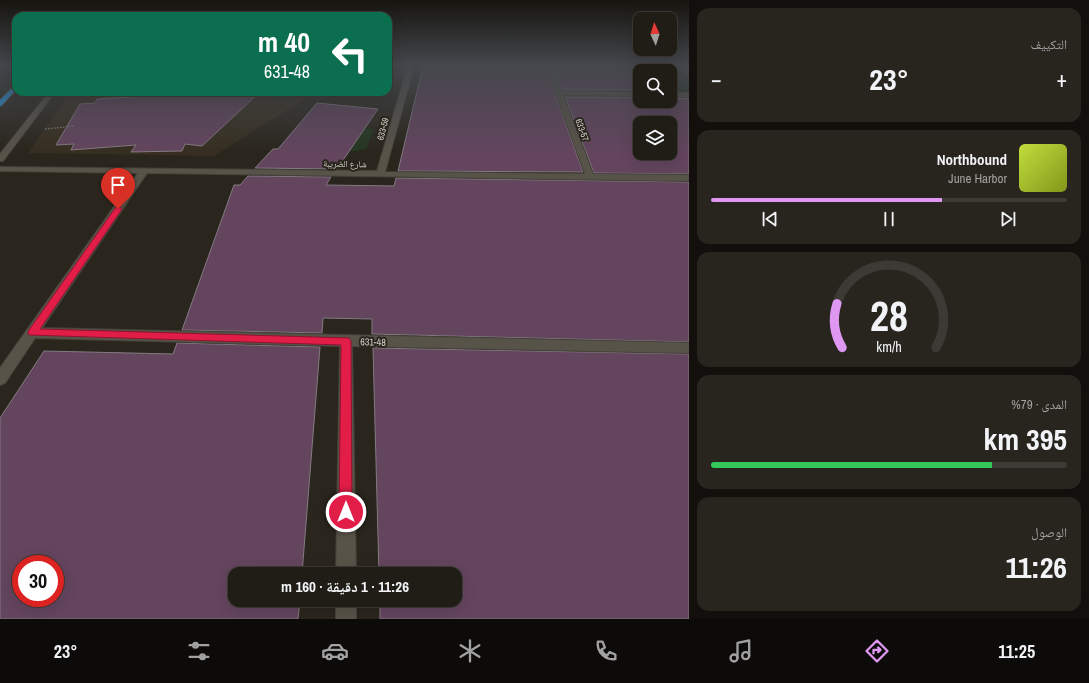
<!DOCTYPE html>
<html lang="ar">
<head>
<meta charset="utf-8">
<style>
	:root { --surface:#201c16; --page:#28251f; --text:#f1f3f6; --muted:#a2a1a1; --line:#3d3a35; --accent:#df98f2 }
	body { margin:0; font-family:"Archivo Narrow","Noto Naskh Arabic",sans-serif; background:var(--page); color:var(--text); direction:rtl; height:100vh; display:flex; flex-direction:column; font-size:15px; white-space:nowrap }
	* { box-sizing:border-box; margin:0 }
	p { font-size:13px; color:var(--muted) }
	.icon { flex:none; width:22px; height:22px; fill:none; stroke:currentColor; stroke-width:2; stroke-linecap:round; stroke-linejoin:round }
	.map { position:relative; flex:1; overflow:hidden; direction:ltr }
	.side { display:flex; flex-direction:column; gap:8px; padding:8px; background:#120f0c; width:400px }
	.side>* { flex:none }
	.hud { position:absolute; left:12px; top:12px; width:380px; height:84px; border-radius:12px; box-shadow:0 4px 16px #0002,0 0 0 1px var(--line); direction:rtl; background:#0b6e4f; color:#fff; overflow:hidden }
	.needle { width:26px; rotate:356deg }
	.buttons { position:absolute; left:633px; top:12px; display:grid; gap:8px }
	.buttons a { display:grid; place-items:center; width:44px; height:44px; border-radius:8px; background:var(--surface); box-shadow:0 4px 16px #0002,0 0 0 1px var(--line); font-size:20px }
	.speed { position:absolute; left:12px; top:555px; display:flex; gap:8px; font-size:20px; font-weight:700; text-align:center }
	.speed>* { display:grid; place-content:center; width:52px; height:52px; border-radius:50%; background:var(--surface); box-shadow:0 4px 16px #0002,0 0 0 1px var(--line); line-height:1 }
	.speed .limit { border:6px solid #d22; background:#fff; color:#111 }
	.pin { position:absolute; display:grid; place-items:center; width:34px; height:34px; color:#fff; margin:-41px -17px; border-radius:50% 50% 50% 0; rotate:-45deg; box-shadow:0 0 4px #0007 }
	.pin .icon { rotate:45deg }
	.me { position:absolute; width:44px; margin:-22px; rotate:0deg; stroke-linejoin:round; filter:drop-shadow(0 0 3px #0008) }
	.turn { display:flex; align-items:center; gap:14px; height:84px; padding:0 16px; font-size:18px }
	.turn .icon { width:52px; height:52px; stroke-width:2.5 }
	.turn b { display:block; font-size:28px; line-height:34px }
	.big { font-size:30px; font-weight:800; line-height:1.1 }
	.side .tile { flex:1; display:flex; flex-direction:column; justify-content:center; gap:6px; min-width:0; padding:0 14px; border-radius:12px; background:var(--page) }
	.side .dial { align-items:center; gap:0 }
	.dial svg { height:104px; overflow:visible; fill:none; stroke:var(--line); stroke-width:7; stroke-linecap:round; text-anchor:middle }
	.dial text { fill:var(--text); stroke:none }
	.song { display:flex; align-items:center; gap:12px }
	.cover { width:48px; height:48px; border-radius:6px; background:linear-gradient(135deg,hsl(70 70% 55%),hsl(70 70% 35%)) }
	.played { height:4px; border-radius:2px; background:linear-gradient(90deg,var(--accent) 65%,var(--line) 65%) }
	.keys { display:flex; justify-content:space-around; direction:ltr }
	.heat { display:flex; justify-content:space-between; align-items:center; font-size:22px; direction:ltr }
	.charge { height:6px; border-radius:3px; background:linear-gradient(90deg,#34c759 79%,var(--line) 0) }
	.trip { position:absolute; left:228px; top:567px; width:234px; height:40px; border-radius:12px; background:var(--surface); box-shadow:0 4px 16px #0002,0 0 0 1px var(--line); font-weight:800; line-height:40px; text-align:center; direction:rtl }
	.dock { display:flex; height:64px; justify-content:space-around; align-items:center; background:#0d0b09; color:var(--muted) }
	.dock .icon { width:28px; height:28px }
	.dock .current { color:var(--accent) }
	.dock b { font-size:18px; color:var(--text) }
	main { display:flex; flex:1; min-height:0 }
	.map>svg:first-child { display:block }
</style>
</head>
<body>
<main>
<section class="side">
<div class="tile"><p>التكييف</p>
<div class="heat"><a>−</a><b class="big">23°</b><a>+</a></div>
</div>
<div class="tile">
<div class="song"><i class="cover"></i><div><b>Northbound</b><p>June Harbor</p></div></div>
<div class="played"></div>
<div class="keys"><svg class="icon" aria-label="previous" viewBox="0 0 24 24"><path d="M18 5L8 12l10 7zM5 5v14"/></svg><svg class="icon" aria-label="pause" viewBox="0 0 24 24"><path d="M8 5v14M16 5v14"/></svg><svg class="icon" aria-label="next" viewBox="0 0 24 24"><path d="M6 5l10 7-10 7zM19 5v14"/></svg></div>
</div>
<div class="tile dial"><svg viewBox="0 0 100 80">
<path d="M14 69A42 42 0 1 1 86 69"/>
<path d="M14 69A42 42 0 0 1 10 35" stroke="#df98f2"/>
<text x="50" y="56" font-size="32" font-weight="700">28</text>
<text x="50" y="72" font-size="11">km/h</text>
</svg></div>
<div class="tile"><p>المدى · 79%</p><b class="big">395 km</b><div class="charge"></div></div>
<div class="tile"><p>الوصول</p><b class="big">11:26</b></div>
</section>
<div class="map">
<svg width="689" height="619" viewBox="0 0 689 619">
	<rect width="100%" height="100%" fill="#2a261d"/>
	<!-- built -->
	<path fill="#362e20" d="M70,92H316L214,156L28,153Z"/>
	<!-- green -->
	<path fill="#253621" d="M670,76L682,77L689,83V90H670Z
		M261,92H298L291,100L256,96Z
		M354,128L374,129L366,149L356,151H342Z"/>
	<!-- building -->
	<path fill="#63455e" stroke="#847a82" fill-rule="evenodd" d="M423,66H545L583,172L398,171Z
		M552,66H650L654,71H640V90H562Z
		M144,92H260L202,146L185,144L182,151L131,152L136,145L71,150L74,144L56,145L80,104L95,103L97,99L143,96Z
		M565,97H640V101H670V98L689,99V174L594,173ZM640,123H670V153H640Z
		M317,103L378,109L337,169L255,168L273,149H278Z
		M248,176L331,177L326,185L394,186L396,178L689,182V342L372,334V319L323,318L322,333L182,330L234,185H240Z
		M177,343L320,347L302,574H235V600H300L298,619H0V418L44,351L173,354ZM21,564H55V598H21Z
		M373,348L689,354V619H380V600H455V574H379Z"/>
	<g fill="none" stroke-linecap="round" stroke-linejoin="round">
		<defs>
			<path id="minor" d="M408,66H414L385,172L585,174L546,66H551L561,91L640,92V96L563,95L593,174L689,175V181L147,173L42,328L689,343V353L352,346L356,574H336L340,346L35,338L5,383L0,385V368L138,173L0,171V167L377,171Z
				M680,66H685L689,70V75Z
				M49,92H55L3,161H0V154Z
				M670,93H689V97H670Z
				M336,600H356V619H336Z"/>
			<path id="highway" d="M16,84V90L2,105L0,106V100Z"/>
		</defs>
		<!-- minor casing -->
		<use href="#minor" stroke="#45423a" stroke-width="2"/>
		<!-- highway casing -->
		<use href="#highway" stroke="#45423a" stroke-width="2"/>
		<!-- path -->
		<path stroke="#7c7971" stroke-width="1.5" stroke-dasharray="1.5 1.5" stroke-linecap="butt" d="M45,129L75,126"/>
		<!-- minor -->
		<use href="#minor" fill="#585349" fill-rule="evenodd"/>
		<!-- highway -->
		<use href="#highway" fill="#23a3fd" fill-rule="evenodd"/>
	</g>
	<!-- sky -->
	<linearGradient id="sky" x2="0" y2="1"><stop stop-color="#171510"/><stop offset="0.43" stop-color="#44474c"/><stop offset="1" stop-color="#44474c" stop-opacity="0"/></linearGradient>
	<rect width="689" height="152" fill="url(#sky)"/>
	<!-- route -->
	<path fill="#e11d48" stroke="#92132f" d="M118,206L122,209L40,329L349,338L351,341L352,512L350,517L346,519L341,517L339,512L341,345L29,335L28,333L29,330L116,207Z"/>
	<g text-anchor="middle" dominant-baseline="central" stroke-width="4" stroke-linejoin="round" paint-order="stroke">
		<!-- far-street labels -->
		<g font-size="9" fill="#d5d2cc" stroke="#2a261d">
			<text transform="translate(383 129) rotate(-75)">633-59</text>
			<text transform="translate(582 130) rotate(70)">633-57</text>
			<text transform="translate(345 164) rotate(1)">شارع الضريبة</text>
		</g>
		<!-- street labels -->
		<g font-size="10" fill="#d5d2cc" stroke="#2a261d">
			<text transform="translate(373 342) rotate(1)">631-48</text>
		</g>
	</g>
</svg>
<div class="buttons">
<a><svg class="needle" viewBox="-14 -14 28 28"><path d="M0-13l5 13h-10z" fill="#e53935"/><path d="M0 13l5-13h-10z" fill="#a2a1a1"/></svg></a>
<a><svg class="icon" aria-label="search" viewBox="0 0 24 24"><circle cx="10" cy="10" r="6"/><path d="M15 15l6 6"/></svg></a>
<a><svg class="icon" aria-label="layers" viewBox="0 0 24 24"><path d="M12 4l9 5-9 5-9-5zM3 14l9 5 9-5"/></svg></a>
</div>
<div class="speed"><div class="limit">30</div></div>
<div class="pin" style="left:118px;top:209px;background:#d93025"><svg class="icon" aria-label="arrive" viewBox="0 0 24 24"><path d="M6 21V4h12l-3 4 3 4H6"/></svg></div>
<svg class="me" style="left:346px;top:512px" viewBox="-20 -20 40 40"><circle r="17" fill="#e11d48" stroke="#fff" stroke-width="3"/><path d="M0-11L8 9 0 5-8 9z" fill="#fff"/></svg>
<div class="trip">11:26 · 1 دقيقة · 160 m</div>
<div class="hud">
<div class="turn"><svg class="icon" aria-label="left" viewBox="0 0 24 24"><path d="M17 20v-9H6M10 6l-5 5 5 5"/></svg><div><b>40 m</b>631-48</div></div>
</div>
</div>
</main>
<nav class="dock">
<b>11:25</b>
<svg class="icon current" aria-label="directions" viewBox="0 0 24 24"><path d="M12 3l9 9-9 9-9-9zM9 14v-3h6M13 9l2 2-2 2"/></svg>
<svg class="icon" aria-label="music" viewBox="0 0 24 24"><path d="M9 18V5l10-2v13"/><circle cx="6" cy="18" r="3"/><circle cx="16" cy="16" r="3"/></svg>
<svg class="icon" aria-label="phone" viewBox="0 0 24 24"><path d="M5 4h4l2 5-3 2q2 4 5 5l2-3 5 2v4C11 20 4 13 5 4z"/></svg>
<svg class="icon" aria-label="climate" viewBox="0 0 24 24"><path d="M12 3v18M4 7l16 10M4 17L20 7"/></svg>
<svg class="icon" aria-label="car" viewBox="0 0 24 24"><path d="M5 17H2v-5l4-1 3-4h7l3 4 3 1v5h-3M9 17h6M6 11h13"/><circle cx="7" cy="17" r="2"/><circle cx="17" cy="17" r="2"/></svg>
<svg class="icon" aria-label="filters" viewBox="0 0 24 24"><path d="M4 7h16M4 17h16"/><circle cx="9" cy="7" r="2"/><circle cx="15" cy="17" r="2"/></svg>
<b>23°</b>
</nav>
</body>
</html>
